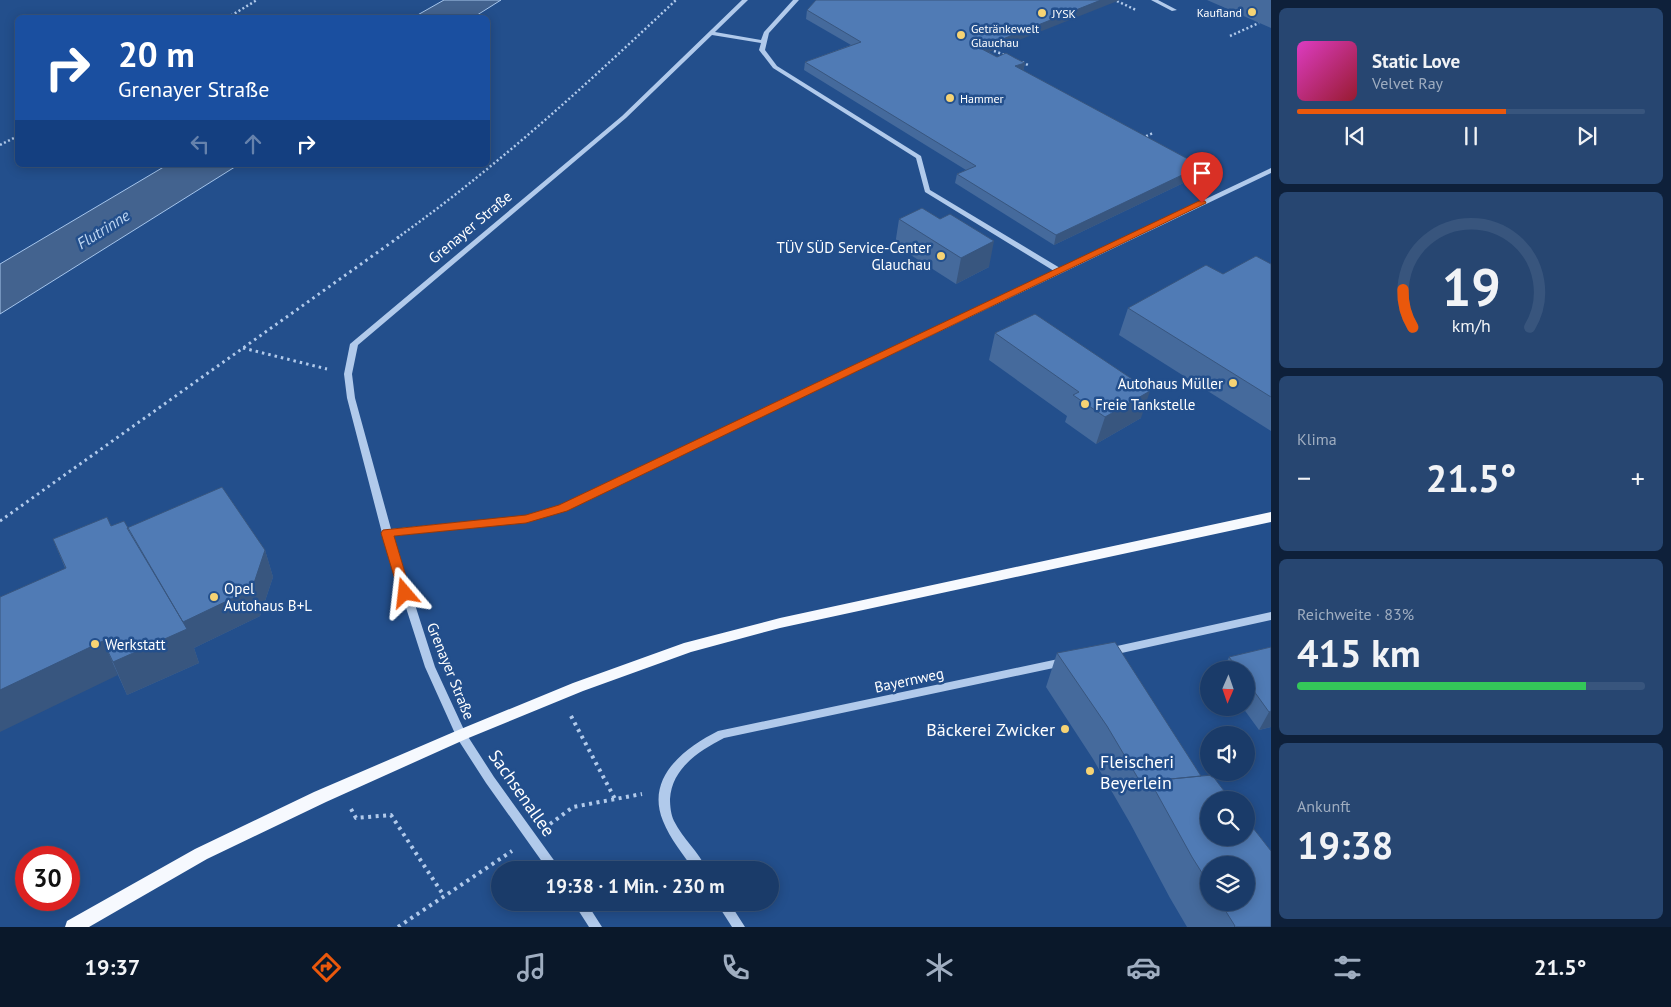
<!DOCTYPE html>
<html lang="de">
<head>
<meta charset="utf-8">
<style>
	:root { --surface:#1a3b69; --page:#274671; --text:#f1f3f6; --muted:#9fadc0; --line:#38557d; --accent:#ea580c }
	body { margin:0; font-family:"PT Sans",sans-serif; background:var(--page); color:var(--text); height:100vh; display:flex; flex-direction:column; font-size:19px; white-space:nowrap }
	* { box-sizing:border-box; margin:0 }
	p { font-size:16px; color:var(--muted) }
	.icon { flex:none; width:28px; height:28px; fill:none; stroke:currentColor; stroke-width:2; stroke-linecap:round; stroke-linejoin:round }
	.map { position:relative; flex:1; overflow:hidden }
	.details { display:flex; flex-direction:column; gap:8px; padding:8px; background:#0e203a; width:400px }
	.details>* { flex:none }
	.banner { position:absolute; left:15px; top:15px; width:475px; height:152px; border-radius:8px; box-shadow:0 2px 12px #0003,0 0 0 1px var(--line); background:#1a4fa0; color:#fff; overflow:hidden }
	.needle { width:32px; rotate:182deg }
	.buttons { position:absolute; left:1200px; top:661px; display:grid; gap:10px }
	.buttons a { display:grid; place-items:center; width:55px; height:55px; border-radius:50%; background:var(--surface); box-shadow:0 2px 12px #0003,0 0 0 1px var(--line); font-size:25px }
	.speed { position:absolute; left:15px; top:846px; display:flex; gap:10px; font-size:25px; font-weight:700; text-align:center }
	.speed>* { display:grid; place-content:center; width:65px; height:65px; border-radius:50%; background:var(--surface); box-shadow:0 2px 12px #0003,0 0 0 1px var(--line); line-height:1 }
	.speed .limit { border:8px solid #d22; background:#fff; color:#111 }
	.pin { position:absolute; display:grid; place-items:center; width:42px; height:42px; color:#fff; margin:-51px -21px; border-radius:50% 50% 50% 0; rotate:-45deg; box-shadow:0 0 5px #0007 }
	.pin .icon { rotate:45deg }
	.me { position:absolute; width:55px; margin:-28px; rotate:343deg; stroke-linejoin:round; filter:drop-shadow(0 0 4px #0008) }
	.turn { display:flex; align-items:center; gap:18px; height:105px; padding:0 20px; font-size:22px }
	.turn .icon { width:65px; height:65px; stroke-width:2.5 }
	.turn b { display:block; font-size:35px; line-height:42px }
	.lanes { display:flex; align-items:center; height:48px; padding:0 20px; background:#0003; justify-content:center; gap:25px; direction:ltr }
	.lanes .off { opacity:.35 }
	.big { font-size:38px; font-weight:700; line-height:1.1 }
	.details .widget { flex:1; display:flex; flex-direction:column; justify-content:center; gap:8px; min-width:0; padding:0 18px; border-radius:8px; background:var(--page) }
	.details .dial { align-items:center; gap:0 }
	.dial svg { height:130px; overflow:visible; fill:none; stroke:var(--line); stroke-width:7; stroke-linecap:round; text-anchor:middle }
	.dial text { fill:var(--text); stroke:none }
	.song { display:flex; align-items:center; gap:15px }
	.cover { width:60px; height:60px; border-radius:8px; background:linear-gradient(135deg,hsl(310 70% 55%),hsl(350 70% 35%)) }
	.played { height:5px; border-radius:2px; background:linear-gradient(90deg,var(--accent) 60%,var(--line) 60%) }
	.keys { display:flex; justify-content:space-around; direction:ltr }
	.heat { display:flex; justify-content:space-between; align-items:center; font-size:28px; direction:ltr }
	.charge { height:8px; border-radius:4px; background:linear-gradient(90deg,#34c759 83%,var(--line) 0) }
	.trip { position:absolute; left:491px; top:861px; width:288px; height:50px; border-radius:25px; background:var(--surface); box-shadow:0 2px 12px #0003,0 0 0 1px var(--line); font-weight:700; line-height:50px; text-align:center }
	.dock { display:flex; height:80px; justify-content:space-around; align-items:center; background:#0a182a; color:var(--muted) }
	.dock .icon { width:35px; height:35px }
	.dock .active { color:var(--accent) }
	.dock b { font-size:22px; color:var(--text) }
	main { display:flex; flex:1; min-height:0 }
	.map>svg:first-child { display:block }
</style>
</head>
<body>
<main>
<div class="map">
<svg width="1271" height="927" viewBox="0 0 1271 927">
	<rect width="100%" height="100%" fill="#234f8c"/>
	<!-- water -->
	<path fill="#43638f" stroke="#a5c5ec" d="M444,0H501L474,17H414Z
		M167,165H238L0,314V264Z"/>
	<g fill="none" stroke-linecap="round" stroke-linejoin="round">
		<!-- path-far2 -->
		<path stroke="#b1caeb" stroke-width="2.5" stroke-dasharray="2 2.5" stroke-linecap="butt" d="M1117,1L1136,10
			M227,18L257,0
			M1230,36L1259,23
			M994,51L1005,55
			M1022,62L1030,66
			M1142,138L1153,133
			M0,145L18,136
			M397,238C497,167 587,84 676,0"/>
		<!-- path-far1 -->
		<path stroke="#b1caeb" stroke-width="3" stroke-dasharray="2.5 4" stroke-linecap="butt" d="M243,348L327,369
			M0,521L399,237"/>
		<!-- path -->
		<path stroke="#b1caeb" stroke-width="4" stroke-dasharray="3 4.5" stroke-linecap="butt" d="M571,716L615,799
			M351,809L356,818L391,815L444,896
			M550,824L573,807L642,794
			M398,927L512,851"/>
		<!-- minor -->
		<path fill="#b1caeb" fill-rule="evenodd" d="M742,0H748L715,32L761,40L764,32L793,0H799L769,33L765,50L777,66L921,156L930,190L1060,268L1269,169L1271,168V173L566,510L526,522L393,536L435,667L465,732L494,777L561,870H548L486,783L457,738L425,667L382,533L347,398L344,374L350,344L622,116ZM712,35L761,43L759,50L773,68L916,158L925,192L1054,271L560,506L526,516L391,529L355,398L352,374L358,345L626,118Z
			M1151,0H1158L1177,10L1172,11Z
			M1271,612V620L1108,656L1104,655L1103,652L1104,649L1108,648Z
			M1063,658L1067,659L1068,662L1067,665L1063,666L724,738C699,751 672,768 670,799C670,806 671,815 674,821C683,839 699,852 707,870H694C683,854 670,839 663,821C645,777 685,748 718,731Z
			M573,902H586L602,927H589Z
			M716,902H729L745,927H732Z"/>
		<!-- major -->
		<path fill="#f6f9fe" fill-rule="evenodd" d="M1271,512V522L780,628L691,652L583,691L466,739L326,802L207,859L89,927H65L67,921L195,849L314,792L456,731L573,683L684,643L780,618Z"/>
	</g>
	<!-- wall -->
	<path fill="#456a9c" fill-rule="evenodd" d="M1207,0H1271V28Z
		M807,10L989,52L997,57L1025,63L1023,71L1201,166L1198,176L1054,245L955,183L957,174L966,170L804,70L805,62L851,45L806,19Z
		M899,219L989,267L956,284L895,245Z
		M1271,264V431L1119,335L1128,308L1223,274Z
		M995,333L1141,418L1096,444L1065,422L1067,416L989,360Z
		M111,526L127,528L265,550L273,577L260,616L194,648L199,663L127,695L118,675L65,568L53,539Z
		M1271,647V727L1259,730L1243,708H1246V670H1223L1229,657Z
		M1057,653L1271,927H1187L1170,898L1130,823L1093,759L1046,687ZM1209,865L1246,902H1209Z"/>
	<!-- shaded-wall -->
	<path fill="#38567f" d="M1101,0H1120L979,56L980,48Z
		M1025,63L1023,72L1015,66Z
		M1201,166L1198,176L1054,245L1056,235Z
		M994,241L989,267L956,284L961,258Z
		M1150,391L1141,418L1096,444L1105,417Z
		M265,550L273,577L260,616L194,648L199,663L127,695L113,662L183,622Z
		M103,641L118,675L0,732V690Z
		M1271,711V727L1259,730L1269,712Z"/>
	<!-- building -->
	<path fill="#507bb5" stroke="#38567f" d="M816,0H1101L980,48L997,57L1006,53L1015,58L1025,63L1015,66L1201,166L1056,235L957,174L976,166L805,62L861,42L807,10Z
		M922,208L940,219L950,214L994,241L961,258L899,219Z
		M1256,256L1271,264V397L1128,308L1206,265L1223,274Z
		M1035,314L1150,391L1105,417L1073,395L1079,392L995,333Z
		M222,487L265,550L252,589L183,622L127,528Z
		M107,517L111,526L124,521L187,629L113,662L103,641L0,690V597L66,568L53,539Z
		M1115,642L1201,776L1150,781L1145,790L1107,726L1057,653Z
		M1271,647V711L1269,712L1246,680V670H1239L1229,657Z
		M1212,775L1231,800H1209V838H1246V819L1271,851V927H1234L1235,926L1220,902H1246V865H1209V884L1192,857L1150,781Z"/>
	<!-- route -->
	<path fill="#ea580c" stroke="#983908" d="M1199,201H1205L1206,203L567,511L526,523L394,536L411,593L409,597H400L399,593L381,533L383,530L526,515L559,505Z"/>
	<!-- markers -->
	<g fill="#f6d374" stroke="#234f8c" stroke-width="2">
		<circle cx="1252" cy="12" r="5"/>
		<circle cx="1042" cy="13" r="5"/>
		<circle cx="961" cy="35" r="5"/>
		<circle cx="950" cy="98" r="5"/>
		<circle cx="941" cy="256" r="5"/>
		<circle cx="1233" cy="383" r="5"/>
		<circle cx="1085" cy="404" r="5"/>
		<circle cx="214" cy="597" r="5"/>
		<circle cx="95" cy="644" r="5"/>
		<circle cx="1065" cy="729" r="5"/>
		<circle cx="1090" cy="771" r="5"/>
	</g>
	<g text-anchor="middle" dominant-baseline="central" stroke-width="5" stroke-linejoin="round" paint-order="stroke">
		<!-- far-poi labels -->
		<g font-size="12" fill="#fff" stroke="#234f8c" text-anchor="start">
			<text x="1242" y="12" text-anchor="end">Kaufland</text>
			<text x="1052" y="13">JYSK</text>
			<text x="971" y="28">Getränkewelt<tspan x="971" dy="14">Glauchau</tspan></text>
			<text x="960" y="98">Hammer</text>
		</g>
		<!-- street labels -->
		<g font-size="15" fill="#fff" stroke="#234f8c">
			<text transform="translate(470 227) rotate(-40)">Grenayer Straße</text>
			<text transform="translate(451 671) rotate(68)">Grenayer Straße</text>
			<text transform="translate(909 680) rotate(-12)">Bayernweg</text>
		</g>
		<!-- poi labels -->
		<g font-size="15" fill="#fff" stroke="#234f8c" text-anchor="start">
			<text x="931" y="247" text-anchor="end">TÜV SÜD Service-Center<tspan x="931" dy="17">Glauchau</tspan></text>
			<text x="1223" y="383" text-anchor="end">Autohaus Müller</text>
			<text x="1095" y="404">Freie Tankstelle</text>
			<text x="224" y="588">Opel<tspan x="224" dy="17">Autohaus B+L</tspan></text>
			<text x="105" y="644">Werkstatt</text>
		</g>
		<!-- water labels -->
		<g font-size="16" font-style="italic" fill="#bdd5f2" stroke="#234f8c">
			<text transform="translate(103 229) rotate(-32)">Flutrinne</text>
		</g>
		<!-- near-poi labels -->
		<g font-size="18" fill="#fff" stroke="#234f8c" text-anchor="end">
			<text x="1055" y="729">Bäckerei Zwicker</text>
			<text x="1100" y="761" text-anchor="start">Fleischeri<tspan x="1100" dy="21">Beyerlein</tspan></text>
		</g>
		<!-- near-street labels -->
		<g font-size="18" fill="#fff" stroke="#234f8c">
			<text transform="translate(522 793) rotate(55)">Sachsenallee</text>
		</g>
	</g>
</svg>
<div class="buttons">
<a><svg class="needle" viewBox="-14 -14 28 28"><path d="M0-13l5 13h-10z" fill="#e53935"/><path d="M0 13l5-13h-10z" fill="#9fadc0"/></svg></a>
<a><svg class="icon" aria-label="sound" viewBox="0 0 24 24"><path d="M4 9h4l5-4v14l-5-4H4zM17 9q2 3 0 6"/></svg></a>
<a><svg class="icon" aria-label="search" viewBox="0 0 24 24"><circle cx="10" cy="10" r="6"/><path d="M15 15l6 6"/></svg></a>
<a><svg class="icon" aria-label="layers" viewBox="0 0 24 24"><path d="M12 4l9 5-9 5-9-5zM3 14l9 5 9-5"/></svg></a>
</div>
<div class="speed"><div class="limit">30</div></div>
<div class="pin" style="left:1202px;top:203px;background:#d93025"><svg class="icon" aria-label="arrive" viewBox="0 0 24 24"><path d="M6 21V4h12l-3 4 3 4H6"/></svg></div>
<svg class="me" style="left:405px;top:593px" viewBox="-20 -20 40 40"><path d="M0-17L14 15 0 8-14 15z" fill="#ea580c" stroke="#fff" stroke-width="4"/></svg>
<div class="trip">19:38 · 1 Min. · 230 m</div>
<div class="banner">
<div class="turn"><svg class="icon" aria-label="right" viewBox="0 0 24 24"><path d="M7 20v-9h11M14 6l5 5-5 5"/></svg><div><b>20 m</b>Grenayer Straße</div></div>
<div class="lanes"><svg class="icon off" aria-label="left" viewBox="0 0 24 24"><path d="M17 20v-9H6M10 6l-5 5 5 5"/></svg><svg class="icon off" aria-label="ahead" viewBox="0 0 24 24"><path d="M12 20V5M6 11l6-6 6 6"/></svg><svg class="icon" aria-label="right" viewBox="0 0 24 24"><path d="M7 20v-9h11M14 6l5 5-5 5"/></svg></div>
</div>
</div>
<section class="details">
<div class="widget">
<div class="song"><i class="cover"></i><div><b>Static Love</b><p>Velvet Ray</p></div></div>
<div class="played"></div>
<div class="keys"><svg class="icon" aria-label="previous" viewBox="0 0 24 24"><path d="M18 5L8 12l10 7zM5 5v14"/></svg><svg class="icon" aria-label="pause" viewBox="0 0 24 24"><path d="M8 5v14M16 5v14"/></svg><svg class="icon" aria-label="next" viewBox="0 0 24 24"><path d="M6 5l10 7-10 7zM19 5v14"/></svg></div>
</div>
<div class="widget dial"><svg viewBox="0 0 100 80">
<path d="M14 69A42 42 0 1 1 86 69"/>
<path d="M14 69A42 42 0 0 1 8 46" stroke="#ea580c"/>
<text x="50" y="56" font-size="32" font-weight="700">19</text>
<text x="50" y="72" font-size="11">km/h</text>
</svg></div>
<div class="widget"><p>Klima</p>
<div class="heat"><a>−</a><b class="big">21.5°</b><a>+</a></div>
</div>
<div class="widget"><p>Reichweite · 83%</p><b class="big">415 km</b><div class="charge"></div></div>
<div class="widget"><p>Ankunft</p><b class="big">19:38</b></div>
</section>
</main>
<nav class="dock">
<b>19:37</b>
<svg class="icon active" aria-label="directions" viewBox="0 0 24 24"><path d="M12 3l9 9-9 9-9-9zM9 14v-3h6M13 9l2 2-2 2"/></svg>
<svg class="icon" aria-label="music" viewBox="0 0 24 24"><path d="M9 18V5l10-2v13"/><circle cx="6" cy="18" r="3"/><circle cx="16" cy="16" r="3"/></svg>
<svg class="icon" aria-label="phone" viewBox="0 0 24 24"><path d="M5 4h4l2 5-3 2q2 4 5 5l2-3 5 2v4C11 20 4 13 5 4z"/></svg>
<svg class="icon" aria-label="climate" viewBox="0 0 24 24"><path d="M12 3v18M4 7l16 10M4 17L20 7"/></svg>
<svg class="icon" aria-label="car" viewBox="0 0 24 24"><path d="M5 17H2v-5l4-1 3-4h7l3 4 3 1v5h-3M9 17h6M6 11h13"/><circle cx="7" cy="17" r="2"/><circle cx="17" cy="17" r="2"/></svg>
<svg class="icon" aria-label="filters" viewBox="0 0 24 24"><path d="M4 7h16M4 17h16"/><circle cx="9" cy="7" r="2"/><circle cx="15" cy="17" r="2"/></svg>
<b>21.5°</b>
</nav>
</body>
</html>
